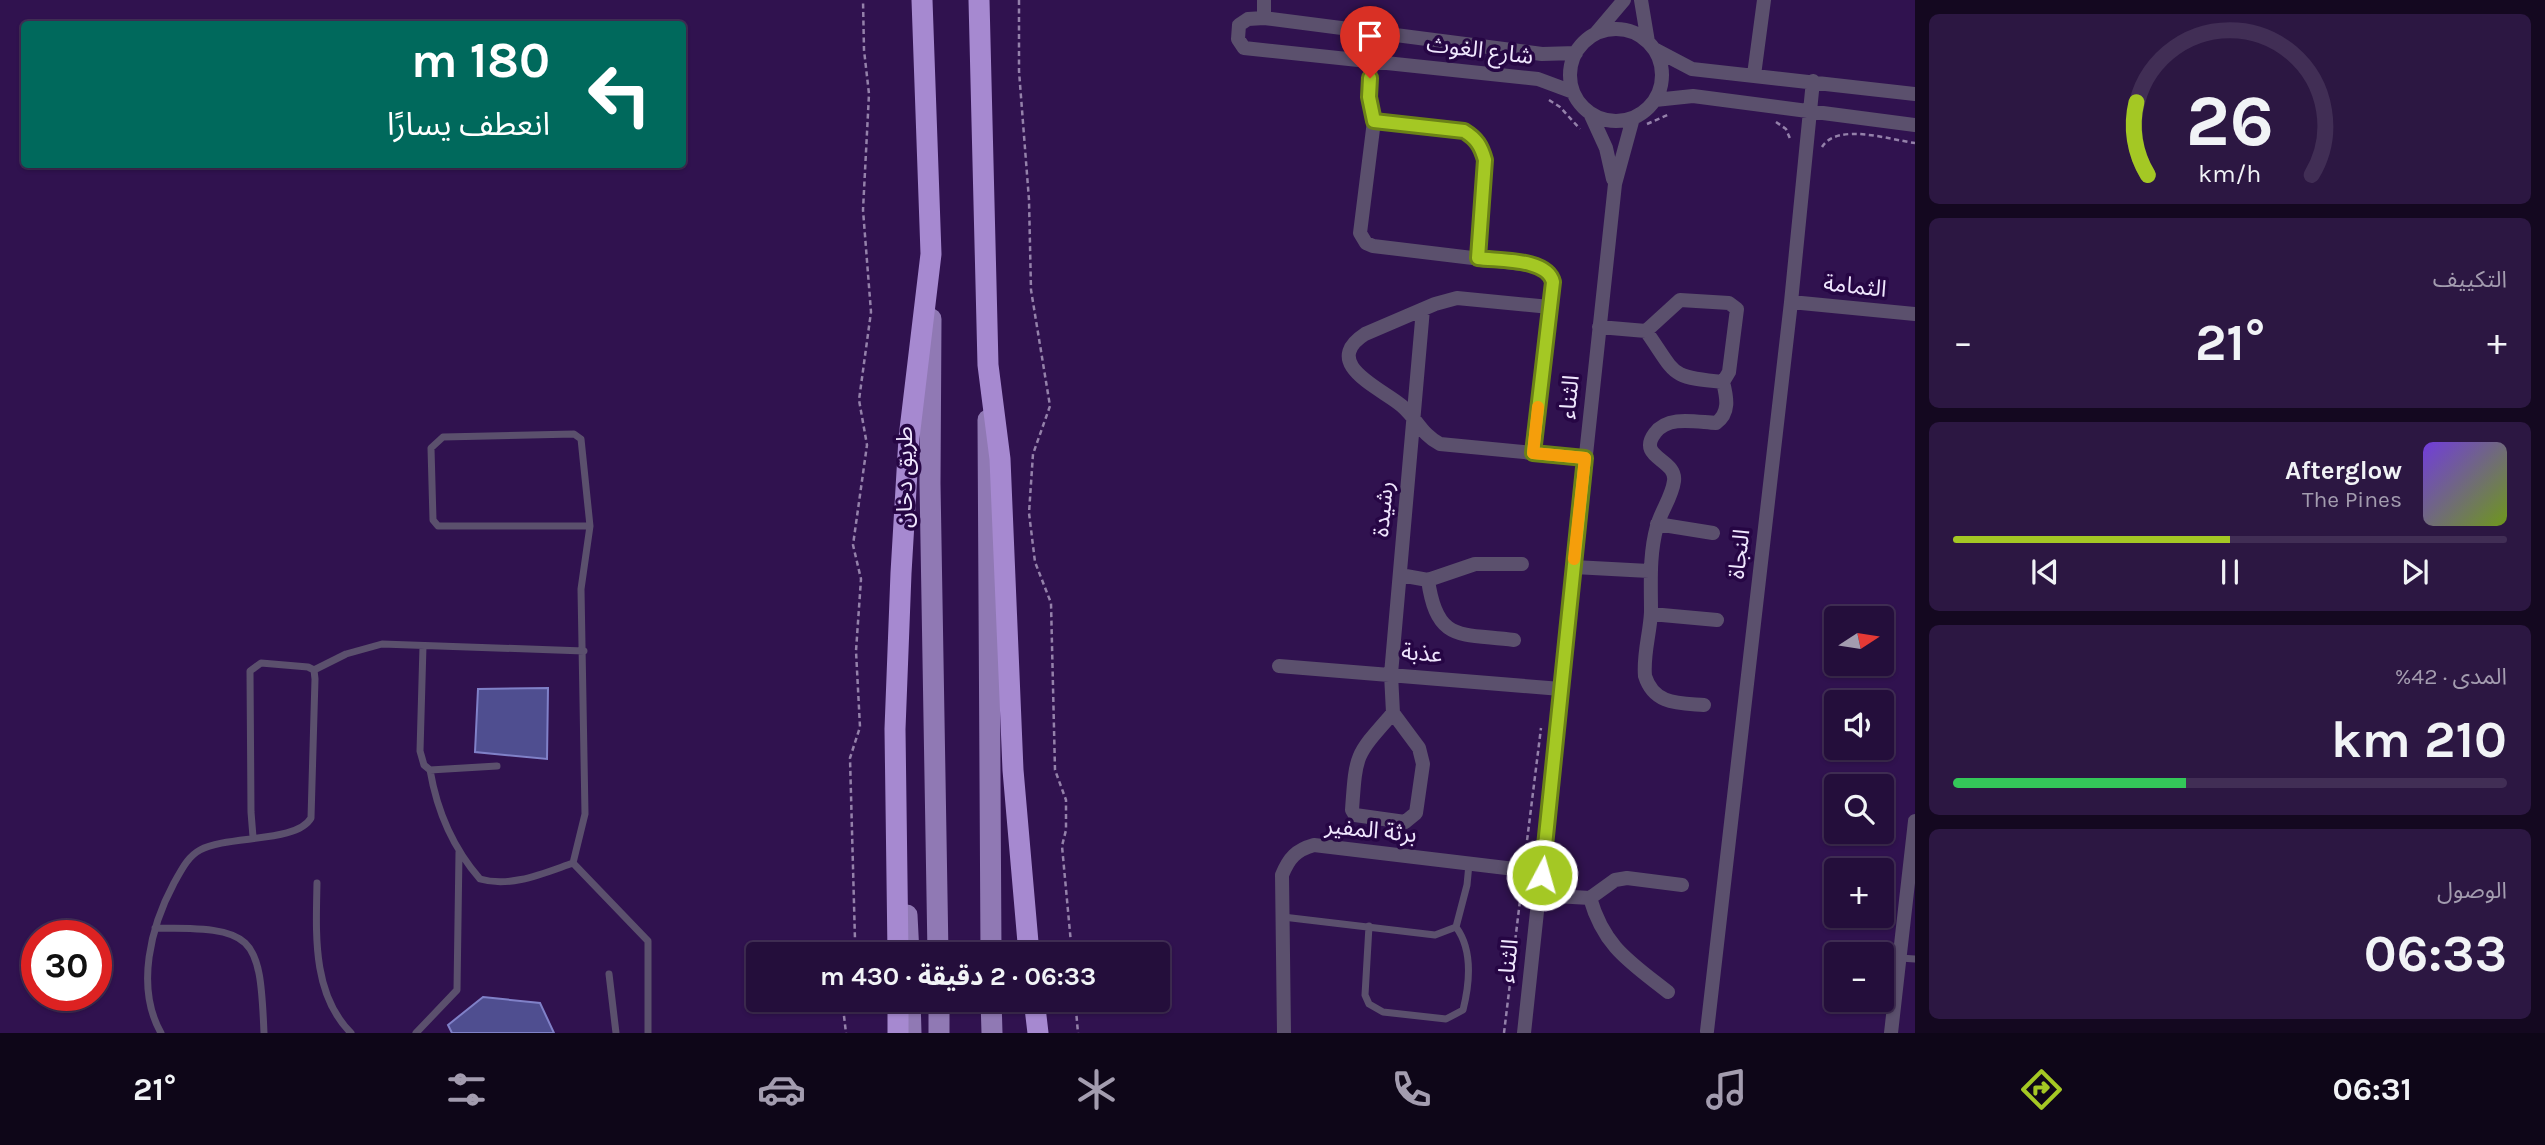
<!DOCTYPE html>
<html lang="ar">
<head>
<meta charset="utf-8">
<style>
	:root { --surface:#240e3b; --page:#2c1742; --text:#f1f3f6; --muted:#a39caf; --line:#412e55; --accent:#a4c824 }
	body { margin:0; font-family:Karla,"Noto Sans Arabic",sans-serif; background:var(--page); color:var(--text); direction:rtl; height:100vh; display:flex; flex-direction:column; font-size:26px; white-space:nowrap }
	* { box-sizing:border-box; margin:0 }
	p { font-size:23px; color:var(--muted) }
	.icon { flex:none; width:38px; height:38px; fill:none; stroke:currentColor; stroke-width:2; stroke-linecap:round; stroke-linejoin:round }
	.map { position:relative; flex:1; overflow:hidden; direction:ltr }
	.panel { display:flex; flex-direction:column; gap:14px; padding:14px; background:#140820; width:630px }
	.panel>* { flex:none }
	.top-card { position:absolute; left:21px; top:21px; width:665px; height:147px; border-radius:7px; box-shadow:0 2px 5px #0004,0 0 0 2px var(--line); direction:rtl; background:#00695c; color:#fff; overflow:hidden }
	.needle { width:46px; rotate:78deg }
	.tools { position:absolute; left:1824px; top:606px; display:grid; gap:14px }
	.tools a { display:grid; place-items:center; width:70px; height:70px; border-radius:7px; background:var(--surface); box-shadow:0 2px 5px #0004,0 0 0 2px var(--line); font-size:35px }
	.speed { position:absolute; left:21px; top:920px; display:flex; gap:14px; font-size:35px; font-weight:700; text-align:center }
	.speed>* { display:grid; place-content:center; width:91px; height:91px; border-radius:50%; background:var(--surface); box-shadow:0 2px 5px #0004,0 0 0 2px var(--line); line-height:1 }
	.speed .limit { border:10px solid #d22; background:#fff; color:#111 }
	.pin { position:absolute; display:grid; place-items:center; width:60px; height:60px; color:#fff; margin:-72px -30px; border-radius:50% 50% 50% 0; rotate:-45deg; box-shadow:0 0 7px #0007 }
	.pin .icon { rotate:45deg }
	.me { position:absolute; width:77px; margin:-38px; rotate:6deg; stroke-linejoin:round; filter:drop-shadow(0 0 5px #0008) }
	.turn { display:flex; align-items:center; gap:24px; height:147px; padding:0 21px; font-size:32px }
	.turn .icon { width:91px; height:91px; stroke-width:2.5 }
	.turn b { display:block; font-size:49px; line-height:60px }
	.big { font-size:52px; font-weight:700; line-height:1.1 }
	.panel .card { flex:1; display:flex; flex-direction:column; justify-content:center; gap:10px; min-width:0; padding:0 24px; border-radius:10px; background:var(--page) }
	.panel .dial { align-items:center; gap:0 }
	.dial svg { height:182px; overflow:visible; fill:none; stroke:var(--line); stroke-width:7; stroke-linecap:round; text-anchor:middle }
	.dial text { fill:var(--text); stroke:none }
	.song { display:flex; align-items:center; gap:21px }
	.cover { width:84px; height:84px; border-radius:10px; background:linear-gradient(135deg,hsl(260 70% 55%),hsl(80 70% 35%)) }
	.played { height:7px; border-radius:4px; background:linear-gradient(90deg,var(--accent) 50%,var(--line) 50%) }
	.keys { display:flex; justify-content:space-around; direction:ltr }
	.heat { display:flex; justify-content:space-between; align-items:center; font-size:38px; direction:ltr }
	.charge { height:10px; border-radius:5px; background:linear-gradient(90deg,#34c759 42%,var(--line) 0) }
	.trip { position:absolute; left:746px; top:942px; width:424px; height:70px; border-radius:7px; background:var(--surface); box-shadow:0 2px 5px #0004,0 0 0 2px var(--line); font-weight:700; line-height:70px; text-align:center; direction:rtl }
	.tab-bar { display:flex; height:112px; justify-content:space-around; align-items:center; background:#0e0618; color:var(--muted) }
	.tab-bar .icon { width:49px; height:49px }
	.tab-bar .active { color:var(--accent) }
	.tab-bar b { font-size:32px; color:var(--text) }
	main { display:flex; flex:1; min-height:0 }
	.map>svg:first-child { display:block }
</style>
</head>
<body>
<main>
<section class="panel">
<div class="card dial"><svg viewBox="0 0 100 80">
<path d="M14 69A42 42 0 1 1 86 69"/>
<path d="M14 69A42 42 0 0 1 9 37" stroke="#a4c824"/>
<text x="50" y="56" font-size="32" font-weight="700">26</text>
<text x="50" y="72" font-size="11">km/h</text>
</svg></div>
<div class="card"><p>التكييف</p>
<div class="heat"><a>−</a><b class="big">21°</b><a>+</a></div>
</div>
<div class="card">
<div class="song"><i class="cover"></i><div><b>Afterglow</b><p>The Pines</p></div></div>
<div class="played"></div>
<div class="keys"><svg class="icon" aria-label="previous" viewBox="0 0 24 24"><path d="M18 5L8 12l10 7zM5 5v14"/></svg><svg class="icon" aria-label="pause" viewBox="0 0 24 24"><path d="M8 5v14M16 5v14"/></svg><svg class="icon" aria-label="next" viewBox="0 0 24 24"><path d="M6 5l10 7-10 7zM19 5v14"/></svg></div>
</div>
<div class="card"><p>المدى · 42%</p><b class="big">210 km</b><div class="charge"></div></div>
<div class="card"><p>الوصول</p><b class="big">06:33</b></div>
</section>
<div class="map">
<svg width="1915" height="1033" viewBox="0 0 1915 1033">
	<rect width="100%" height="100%" fill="#30124f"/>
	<!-- building -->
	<path fill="#4f4e90" stroke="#8081c8" stroke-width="2" d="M548,688L547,759L475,752L478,689Z
		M483,997L540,1003L554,1033H452L448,1025Z"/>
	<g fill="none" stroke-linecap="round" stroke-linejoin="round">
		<!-- path -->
		<path stroke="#9481aa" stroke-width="2.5" stroke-dasharray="5 3.5" stroke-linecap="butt" d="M1019,0V71L1029,200L1031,290L1050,406L1033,454L1029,513L1035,562L1051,603L1055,770L1066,800V830L1062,846L1072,954
			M1549,100L1560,107L1580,129
			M1776,122L1786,129L1791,141
			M1647,124L1670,114
			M1822,147C1837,122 1891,140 1915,143
			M1525,857L1541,728
			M852,954L855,940L850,758L860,727L856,651L861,579L853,545L867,445L859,400L871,312L863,210L869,94L864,50L863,0
			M842,999L846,1033
			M1075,999L1078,1033
			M1504,1033L1522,884"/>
		<!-- lane -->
		<path stroke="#5b506d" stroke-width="7" d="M590,526H438L433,520L431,448L443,437L574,434L581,439L590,526L581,589L585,814L573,863L648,941V1033
			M423,646L420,751L424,765L430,770L497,766
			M314,670L346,654L382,644L584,651
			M430,770C437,811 453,848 480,879C511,888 544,873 573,863
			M317,883C316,934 312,994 351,1033
			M1283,917L1435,935L1456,927L1467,885L1469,864
			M1369,926L1365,995L1369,1004L1383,1012L1446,1019L1463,1010C1470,982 1473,950 1456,927
			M155,928C254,928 260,933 264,1033
			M1900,958L1915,959
			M609,974L616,1033
			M161,1033C135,987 151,926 174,883C181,871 187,857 200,850C227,835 297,843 311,818L315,679L314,670L308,667L261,663L250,671L251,812L253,837
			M416,1033L457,990L459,852"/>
		<!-- street -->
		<path stroke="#5b506d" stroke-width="14" d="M1641,0L1648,42
			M1264,18V0
			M1570 75a46 46 0 1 1 92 0a46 46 0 1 1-92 0Z
			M1596,33L1624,0
			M1386,34L1371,60L1369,97L1374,121L1360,233L1366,243L1373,246L1539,266L1549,272L1553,288L1533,453
			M1654,49L1692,69L1915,94
			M1754,75L1764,0
			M1573,92L1538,79L1244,48L1238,39L1239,25L1248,19L1264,18L1542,54L1576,53
			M1655,100L1693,96L1915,125
			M1590,113L1606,148L1613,179
			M1374,121L1464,131L1475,137L1485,160L1478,258
			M1791,302L1915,314
			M1550,307L1457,298L1435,304L1365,334C1319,364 1383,389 1402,406C1417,419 1422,435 1440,444L1585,458
			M1599,327L1646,331L1680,300L1729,303L1737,309L1729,372L1723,382
			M1646,331C1677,375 1668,377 1723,382C1727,398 1730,413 1716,423C1696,422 1668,415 1655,433C1636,458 1677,459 1674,481C1672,497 1661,511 1657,526C1649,555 1651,582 1651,612C1650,634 1643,654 1645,676C1654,705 1679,703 1704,705
			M1657,524L1713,533
			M1574,567L1649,571
			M1400,575L1428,580L1475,564H1522
			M1428,580C1437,643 1460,633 1514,640
			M1651,614L1717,620
			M1279,666L1561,689
			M1393,713C1355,756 1356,753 1352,810L1355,815L1405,822L1416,813L1423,764L1419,748L1393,713L1391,674L1423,309
			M1538,895L1590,898L1615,880L1627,878L1682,885
			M1590,898C1604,947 1630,962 1668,992
			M1707,1031L1791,302L1813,81
			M1284,1033L1282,875C1289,858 1296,850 1314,845L1523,870L1542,875
			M1524,1033L1615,184L1633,118
			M1891,1033L1915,821"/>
		<!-- primary -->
		<path stroke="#9079b4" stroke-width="21" d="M931,319L930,483L938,954
			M988,420L991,954
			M907,915L909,954
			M910,999L911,1033
			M939,999V1033
			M991,999L992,1033"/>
		<!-- highway -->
		<path stroke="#a689d0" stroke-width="21" d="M979,0L988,365L1000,459L1013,770L1029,954
			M898,954L895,729L901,573L909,438L931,254L922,0
			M1034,999L1038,1033
			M898,1033V999"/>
	</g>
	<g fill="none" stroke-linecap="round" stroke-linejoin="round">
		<defs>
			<path id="route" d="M1370,78L1369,97L1374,121L1464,131C1477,139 1481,146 1485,160L1478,258C1499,261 1547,258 1553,282L1533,453L1585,458L1542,875"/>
		</defs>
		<!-- route casing -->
		<use href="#route" stroke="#6b8217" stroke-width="18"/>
		<!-- route -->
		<use href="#route" stroke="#a4c824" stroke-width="12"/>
		<!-- slow -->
		<path stroke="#f59e0b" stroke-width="12" d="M1538,407L1533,453L1585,458L1574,559"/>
	</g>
	<g text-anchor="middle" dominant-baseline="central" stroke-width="7" stroke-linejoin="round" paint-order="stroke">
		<!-- street labels -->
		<g font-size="23" fill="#efe6fd" stroke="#260644">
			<text transform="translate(1480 50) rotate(7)">شارع الغوث</text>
			<text transform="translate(1855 286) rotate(6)">الثمامة</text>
			<text transform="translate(1569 397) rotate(-84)">الثناء</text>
			<text transform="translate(904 477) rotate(-90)">طريق دخان</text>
			<text transform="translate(1383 509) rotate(-85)">رشيدة</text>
			<text transform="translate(1739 554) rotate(-83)">النجاة</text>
			<text transform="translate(1422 653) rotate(5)">عذبة</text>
			<text transform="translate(1371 830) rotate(6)">برثة المفير</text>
			<text transform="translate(1508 961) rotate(-84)">الثناء</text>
		</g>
	</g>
</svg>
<div class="tools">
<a><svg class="needle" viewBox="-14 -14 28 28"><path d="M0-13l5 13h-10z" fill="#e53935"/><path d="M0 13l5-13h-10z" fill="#a39caf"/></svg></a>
<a><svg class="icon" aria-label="sound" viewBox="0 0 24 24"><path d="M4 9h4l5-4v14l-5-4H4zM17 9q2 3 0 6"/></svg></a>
<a><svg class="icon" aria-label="search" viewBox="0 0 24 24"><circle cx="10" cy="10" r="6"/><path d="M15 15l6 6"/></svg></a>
<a>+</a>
<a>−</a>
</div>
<div class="speed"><div class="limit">30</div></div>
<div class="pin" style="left:1370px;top:78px;background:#d93025"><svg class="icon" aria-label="arrive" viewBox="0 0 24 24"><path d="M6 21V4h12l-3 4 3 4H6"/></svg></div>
<svg class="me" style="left:1542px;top:875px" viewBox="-20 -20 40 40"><circle r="17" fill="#a4c824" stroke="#fff" stroke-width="3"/><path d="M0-11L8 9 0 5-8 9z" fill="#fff"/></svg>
<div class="trip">06:33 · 2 دقيقة · 430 m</div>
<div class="top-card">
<div class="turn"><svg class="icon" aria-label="left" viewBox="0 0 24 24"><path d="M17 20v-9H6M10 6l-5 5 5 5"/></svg><div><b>180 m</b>انعطف يسارًا</div></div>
</div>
</div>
</main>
<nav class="tab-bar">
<b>06:31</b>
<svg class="icon active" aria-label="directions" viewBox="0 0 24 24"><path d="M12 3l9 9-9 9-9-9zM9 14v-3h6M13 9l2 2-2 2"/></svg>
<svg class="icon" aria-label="music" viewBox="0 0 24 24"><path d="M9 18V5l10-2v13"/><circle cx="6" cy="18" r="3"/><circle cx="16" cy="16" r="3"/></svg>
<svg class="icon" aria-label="phone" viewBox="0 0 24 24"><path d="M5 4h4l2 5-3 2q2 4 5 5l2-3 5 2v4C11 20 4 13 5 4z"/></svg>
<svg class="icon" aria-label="climate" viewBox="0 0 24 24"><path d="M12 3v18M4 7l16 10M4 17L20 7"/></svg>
<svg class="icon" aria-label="car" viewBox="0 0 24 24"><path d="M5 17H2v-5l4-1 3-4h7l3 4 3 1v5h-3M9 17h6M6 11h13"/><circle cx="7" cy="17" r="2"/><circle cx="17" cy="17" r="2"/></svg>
<svg class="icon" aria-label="filters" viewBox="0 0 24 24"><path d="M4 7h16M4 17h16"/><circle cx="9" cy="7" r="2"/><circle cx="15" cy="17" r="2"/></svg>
<b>21°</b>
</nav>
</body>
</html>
